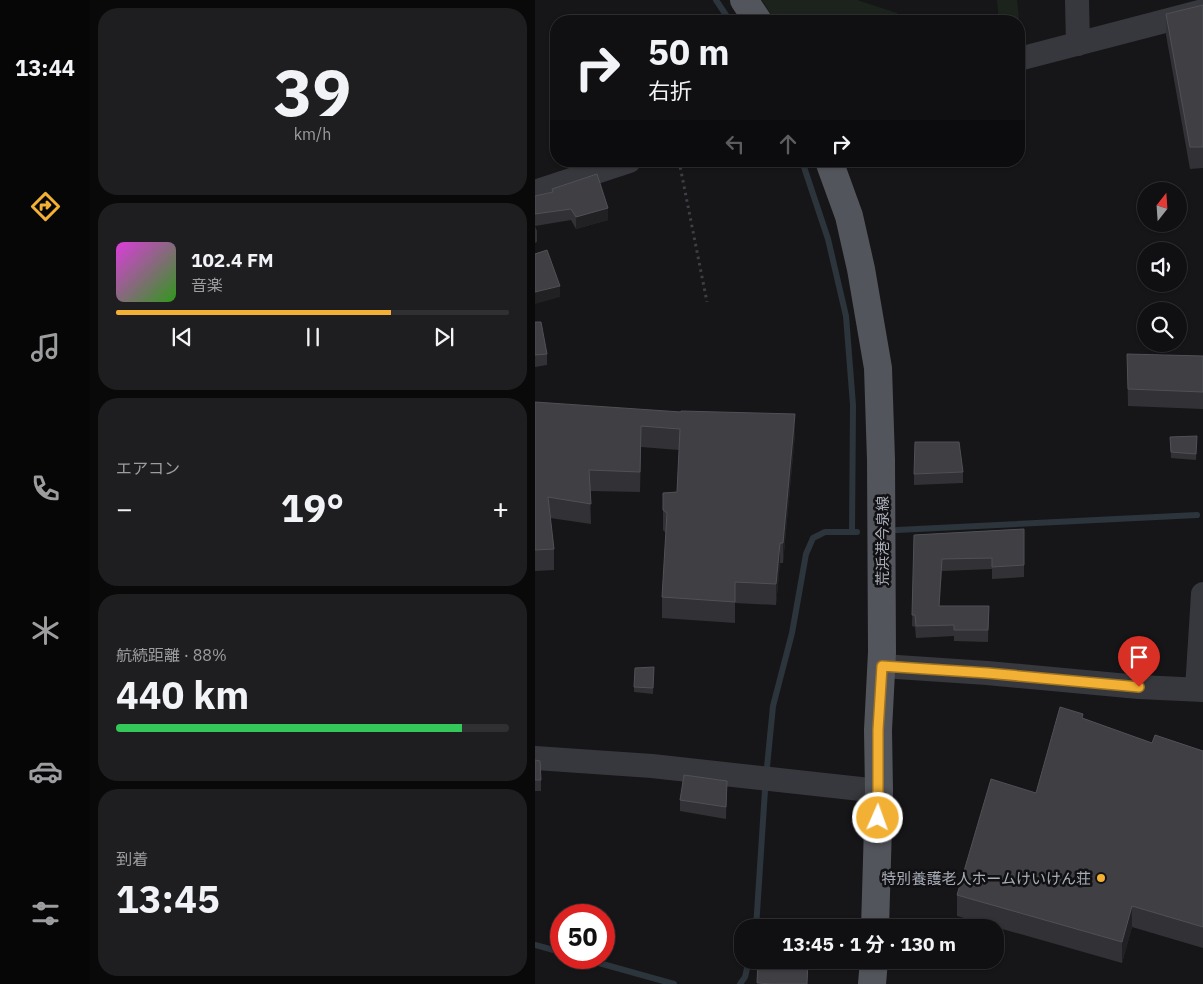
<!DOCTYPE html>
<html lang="ja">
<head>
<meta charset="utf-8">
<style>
	:root { --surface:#101012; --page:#1e1e20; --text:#f1f3f6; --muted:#9c9d9f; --line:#303032; --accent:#f2b134 }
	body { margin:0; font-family:"IBM Plex Sans","Noto Sans JP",sans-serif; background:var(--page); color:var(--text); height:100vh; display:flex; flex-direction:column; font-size:19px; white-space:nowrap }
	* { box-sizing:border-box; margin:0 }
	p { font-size:16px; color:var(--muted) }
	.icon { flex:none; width:28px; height:28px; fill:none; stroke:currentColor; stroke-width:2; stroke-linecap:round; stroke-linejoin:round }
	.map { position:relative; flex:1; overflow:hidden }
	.drawer { display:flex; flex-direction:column; gap:8px; padding:8px; background:#09090a; width:445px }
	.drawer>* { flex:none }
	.banner { position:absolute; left:15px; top:15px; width:475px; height:152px; border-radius:20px; box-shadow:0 1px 4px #0004,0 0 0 1px var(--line); background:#101012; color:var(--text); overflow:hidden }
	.needle { width:32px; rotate:17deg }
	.buttons { position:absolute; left:602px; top:182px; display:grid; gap:10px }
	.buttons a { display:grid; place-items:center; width:50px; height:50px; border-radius:50%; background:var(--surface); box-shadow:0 1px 4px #0004,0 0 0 1px var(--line); font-size:25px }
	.speed { position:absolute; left:15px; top:904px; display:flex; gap:10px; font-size:25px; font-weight:700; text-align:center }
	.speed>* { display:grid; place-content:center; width:65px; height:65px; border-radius:50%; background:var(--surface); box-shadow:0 1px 4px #0004,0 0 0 1px var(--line); line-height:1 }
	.speed .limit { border:8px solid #d22; background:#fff; color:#111 }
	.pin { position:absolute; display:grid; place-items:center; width:42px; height:42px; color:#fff; margin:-51px -21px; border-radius:50% 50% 50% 0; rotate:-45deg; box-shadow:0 0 5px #0007 }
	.pin .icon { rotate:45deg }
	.me { position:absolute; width:55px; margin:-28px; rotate:2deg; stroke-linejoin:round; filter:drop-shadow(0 0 4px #0008) }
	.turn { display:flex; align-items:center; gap:18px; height:105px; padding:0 15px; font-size:22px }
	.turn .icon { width:65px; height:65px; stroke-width:2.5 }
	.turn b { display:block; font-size:35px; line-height:42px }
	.lanes { display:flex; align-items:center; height:48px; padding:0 15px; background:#0003; justify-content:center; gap:25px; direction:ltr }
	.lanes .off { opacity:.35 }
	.big { font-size:38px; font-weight:700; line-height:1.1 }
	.drawer .tile { flex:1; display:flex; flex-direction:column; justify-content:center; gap:8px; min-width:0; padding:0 18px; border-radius:20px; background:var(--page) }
	.drawer .dial { align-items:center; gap:0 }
	.dial b { font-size:65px; line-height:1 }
	.song { display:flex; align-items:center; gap:15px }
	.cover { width:60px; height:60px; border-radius:8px; background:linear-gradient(135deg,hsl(300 70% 55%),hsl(110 70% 35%)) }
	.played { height:5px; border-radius:2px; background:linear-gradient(90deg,var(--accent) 70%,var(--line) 70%) }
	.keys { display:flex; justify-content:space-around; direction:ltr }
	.heat { display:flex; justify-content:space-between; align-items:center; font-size:28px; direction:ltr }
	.charge { height:8px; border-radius:4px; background:linear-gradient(90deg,#34c759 88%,var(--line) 0) }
	.trip { position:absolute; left:199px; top:919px; width:270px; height:50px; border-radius:20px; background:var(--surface); box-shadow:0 1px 4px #0004,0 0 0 1px var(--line); font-weight:700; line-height:50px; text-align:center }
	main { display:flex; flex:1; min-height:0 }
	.dock { display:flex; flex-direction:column; width:90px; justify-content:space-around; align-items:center; background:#060607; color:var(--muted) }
	.dock .icon { width:35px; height:35px }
	.dock .selected { color:var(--accent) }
	.dock b { font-size:22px; color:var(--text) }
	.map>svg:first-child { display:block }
</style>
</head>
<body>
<main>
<nav class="dock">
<b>13:44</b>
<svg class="icon selected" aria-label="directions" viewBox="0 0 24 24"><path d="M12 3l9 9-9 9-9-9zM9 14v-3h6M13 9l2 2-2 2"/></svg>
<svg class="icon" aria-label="music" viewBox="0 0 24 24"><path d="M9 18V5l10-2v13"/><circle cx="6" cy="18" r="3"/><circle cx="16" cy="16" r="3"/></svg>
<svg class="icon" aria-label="phone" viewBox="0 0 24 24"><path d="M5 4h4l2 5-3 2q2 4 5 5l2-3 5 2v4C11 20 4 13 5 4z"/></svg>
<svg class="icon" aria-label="climate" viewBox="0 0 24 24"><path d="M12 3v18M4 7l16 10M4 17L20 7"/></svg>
<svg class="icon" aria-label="car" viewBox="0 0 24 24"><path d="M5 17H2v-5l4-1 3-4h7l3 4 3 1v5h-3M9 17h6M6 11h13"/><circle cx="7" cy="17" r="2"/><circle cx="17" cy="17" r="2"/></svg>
<svg class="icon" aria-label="filters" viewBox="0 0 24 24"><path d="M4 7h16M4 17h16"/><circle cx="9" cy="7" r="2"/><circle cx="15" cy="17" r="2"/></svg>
</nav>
<section class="drawer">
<div class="tile dial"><b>39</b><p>km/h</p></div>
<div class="tile">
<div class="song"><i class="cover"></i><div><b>102.4 FM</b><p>音楽</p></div></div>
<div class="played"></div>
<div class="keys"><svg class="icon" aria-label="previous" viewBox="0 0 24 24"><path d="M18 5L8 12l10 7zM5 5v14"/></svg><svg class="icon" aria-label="pause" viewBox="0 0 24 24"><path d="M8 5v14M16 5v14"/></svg><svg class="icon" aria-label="next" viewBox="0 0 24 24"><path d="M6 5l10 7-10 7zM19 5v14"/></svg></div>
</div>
<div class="tile"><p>エアコン</p>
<div class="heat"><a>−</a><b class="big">19°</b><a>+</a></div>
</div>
<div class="tile"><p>航続距離 · 88%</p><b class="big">440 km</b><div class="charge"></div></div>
<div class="tile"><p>到着</p><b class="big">13:45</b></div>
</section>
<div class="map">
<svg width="668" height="984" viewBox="0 0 668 984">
	<rect width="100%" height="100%" fill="#161618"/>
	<!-- green -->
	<path fill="#1c231d" d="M227,0H322L362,13L364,21H240Z
		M462,0H482L486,37L484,38V21H464Z"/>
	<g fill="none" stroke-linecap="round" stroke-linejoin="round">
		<!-- stream -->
		<path stroke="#2c353c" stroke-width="6" d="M181,0L195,21
			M267,161L293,239L311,316L318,405L317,532
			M362,530L662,515
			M232,767L238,706L257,633L271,554L278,538L290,532H322
			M221,928L230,790
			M0,945L26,952
			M46,958L139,984
			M205,984L210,977L214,960"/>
		<!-- path -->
		<path stroke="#3d3f44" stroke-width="3" stroke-dasharray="2.5 4" stroke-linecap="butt" d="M144,161L172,302"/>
		<!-- minor -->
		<path stroke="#37383d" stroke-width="24" d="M542,0L543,44
			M484,59L668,11
			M0,192L94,161
			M347,666L452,673L604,687L668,690
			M662,689L668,594
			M0,758L117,766L344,791"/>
		<!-- major -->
		<path stroke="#53555c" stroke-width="28" d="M209,0L223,21
			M294,161L314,216L326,269L343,368L346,460L347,652L343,730L344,791L340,928
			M337,984L339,960"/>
	</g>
	<!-- wall -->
	<path fill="#323236" d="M668,5V168L655,169L631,35V14Z
		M17,189L73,220L41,229L36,220L0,226L2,231V242L0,243V196L17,192Z
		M0,322L12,354V365L0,367Z
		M592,354L668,356V409L593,406Z
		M0,402L260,434L248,563H245L241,605L200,603V623L127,618V597L131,533L128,530V493L142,492L144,450L106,447L105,492L55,491L56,524L15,518L19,549V570L0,571Z
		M662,436L661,460L636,458L635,437Z
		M428,472V483L379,485V474Z
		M489,529V577L457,579V569L407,571L404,606H454L453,642L419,641V636L381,638L380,627L377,626L379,535Z
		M119,667L118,694L99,692V687Z
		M548,718L617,743L668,751V948L597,927L587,963L422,916V895L501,793Z
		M0,760L6,780V791H0Z
		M192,781L191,819L145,811V800Z"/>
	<!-- shaded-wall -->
	<path fill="#212124" d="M73,208V220L41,229V217Z
		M25,286V297L0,304V292Z
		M260,414V434L248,563V543Z
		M245,543V563L241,605V584Z
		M407,559V571L404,618V606Z
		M597,906V927L587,963V942Z
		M273,960H274L272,984Z"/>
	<!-- building -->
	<path fill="#3f3f44" stroke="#4f5156" d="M668,5V147H655L631,14Z
		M62,174L73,208L41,217L36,209L0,214V196L18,192L17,189Z
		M12,250L25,286L0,292V254Z
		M0,322H6L12,354L0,355Z
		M592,354L668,356V392L593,389Z
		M0,402L146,412V411L260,414L248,543H245L241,584L200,582V602L127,597L132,513L128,510V493L142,492L145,429L106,426L105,472L54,470L56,504L13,497L19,549L0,550Z
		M662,436L661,454L636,452L635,437Z
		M380,442H424L428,472L379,474Z
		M489,529V565L457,567V558L407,559L404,606H454L453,630H419V625L381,626L380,615H377L379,535Z
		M119,667L118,688L99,687L100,668Z
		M525,707L548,714L547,718L617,743L620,735L668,751V927L597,906L587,942L422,895L456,779L501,793Z
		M0,760L5,761L6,780H0Z
		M149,775L192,781L191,807L145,800Z
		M223,960H273L272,984H238L222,983Z"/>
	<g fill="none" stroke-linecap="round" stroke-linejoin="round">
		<defs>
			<path id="route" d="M343,818V730L347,666L452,673L604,687"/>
		</defs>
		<!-- route casing -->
		<use href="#route" stroke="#9d7322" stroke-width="12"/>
		<!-- route -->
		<use href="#route" stroke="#f2b134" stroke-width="9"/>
	</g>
	<!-- markers -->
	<circle fill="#f2b134" stroke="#111113" stroke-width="2" cx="566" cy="878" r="5"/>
	<g text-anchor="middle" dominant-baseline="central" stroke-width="5" stroke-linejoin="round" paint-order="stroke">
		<!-- street labels -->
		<g font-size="15" fill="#a8adb8" stroke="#111113">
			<text transform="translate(347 541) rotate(-90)">荒浜港今泉線</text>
		</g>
		<!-- poi labels -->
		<g font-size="15" fill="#a8adb8" stroke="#111113" text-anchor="end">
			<text x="556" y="878">特別養護老人ホームけいけん荘</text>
		</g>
	</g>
</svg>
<div class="buttons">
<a><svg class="needle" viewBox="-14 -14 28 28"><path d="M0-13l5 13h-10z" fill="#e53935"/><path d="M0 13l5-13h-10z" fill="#9c9d9f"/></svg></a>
<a><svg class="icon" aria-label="sound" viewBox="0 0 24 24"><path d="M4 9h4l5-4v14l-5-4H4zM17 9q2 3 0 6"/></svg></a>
<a><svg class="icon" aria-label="search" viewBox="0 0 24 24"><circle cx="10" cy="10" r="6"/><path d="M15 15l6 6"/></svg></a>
</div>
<div class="speed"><div class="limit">50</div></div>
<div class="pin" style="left:604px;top:687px;background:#d93025"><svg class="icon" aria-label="arrive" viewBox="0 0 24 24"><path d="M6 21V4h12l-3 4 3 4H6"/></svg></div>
<svg class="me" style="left:343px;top:818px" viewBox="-20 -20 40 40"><circle r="17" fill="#f2b134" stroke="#fff" stroke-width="3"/><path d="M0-11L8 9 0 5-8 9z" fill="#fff"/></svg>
<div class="trip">13:45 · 1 分 · 130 m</div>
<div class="banner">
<div class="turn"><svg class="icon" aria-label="right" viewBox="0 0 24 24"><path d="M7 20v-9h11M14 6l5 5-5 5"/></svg><div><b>50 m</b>右折</div></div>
<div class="lanes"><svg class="icon off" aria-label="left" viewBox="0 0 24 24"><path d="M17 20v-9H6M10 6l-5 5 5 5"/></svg><svg class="icon off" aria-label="ahead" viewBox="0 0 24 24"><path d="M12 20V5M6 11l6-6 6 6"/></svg><svg class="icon" aria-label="right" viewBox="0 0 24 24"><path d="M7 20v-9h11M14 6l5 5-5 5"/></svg></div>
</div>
</div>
</main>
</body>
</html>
